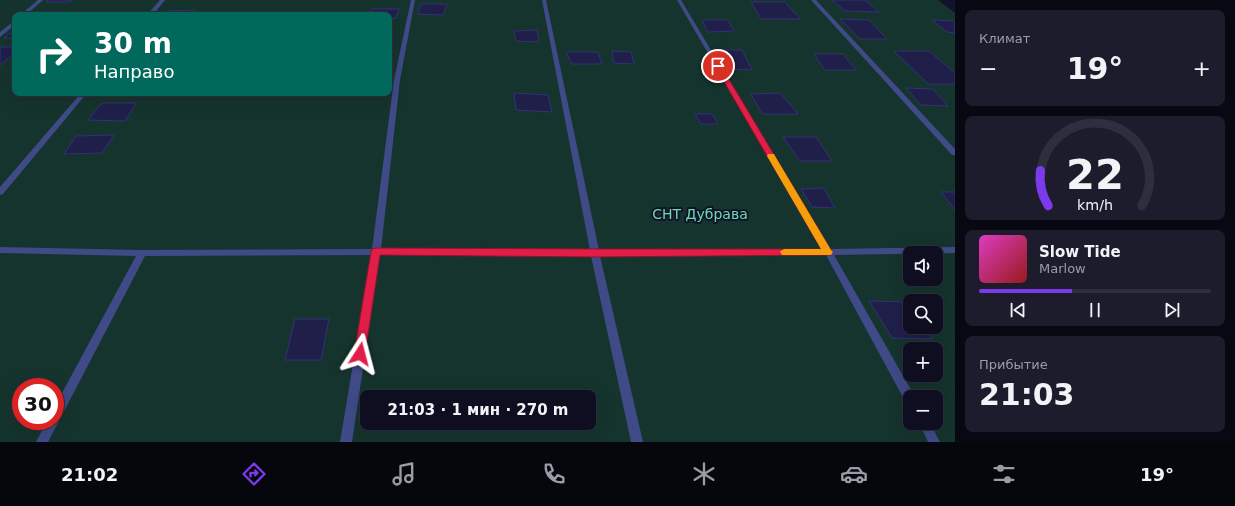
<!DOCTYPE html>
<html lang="ru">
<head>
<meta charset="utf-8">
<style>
	:root { --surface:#0e0e20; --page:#1c1c2d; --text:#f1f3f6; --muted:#9b9ca5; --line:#2e2e3e; --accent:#7c3aed }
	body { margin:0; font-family:"DejaVu Sans",sans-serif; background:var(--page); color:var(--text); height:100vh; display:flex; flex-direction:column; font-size:15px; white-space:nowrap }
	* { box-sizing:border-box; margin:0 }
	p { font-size:13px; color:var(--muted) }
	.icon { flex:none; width:22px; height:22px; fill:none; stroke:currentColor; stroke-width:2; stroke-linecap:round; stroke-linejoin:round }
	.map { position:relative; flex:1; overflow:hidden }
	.details { display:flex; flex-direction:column; gap:10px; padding:10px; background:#080812; width:280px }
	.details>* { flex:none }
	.banner { position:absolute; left:12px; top:12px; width:380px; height:84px; border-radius:8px; box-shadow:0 4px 16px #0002,0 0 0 1px var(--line); background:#00695c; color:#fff; overflow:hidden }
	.fabs { position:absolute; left:903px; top:246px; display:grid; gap:8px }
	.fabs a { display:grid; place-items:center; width:40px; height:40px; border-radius:8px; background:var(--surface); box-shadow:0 4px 16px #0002,0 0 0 1px var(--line); font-size:20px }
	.speed { position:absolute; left:12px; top:378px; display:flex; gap:8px; font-size:20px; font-weight:700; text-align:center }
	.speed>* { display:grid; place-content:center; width:52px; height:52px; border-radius:50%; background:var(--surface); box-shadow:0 4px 16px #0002,0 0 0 1px var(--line); line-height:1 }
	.speed .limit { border:6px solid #d22; background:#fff; color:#111 }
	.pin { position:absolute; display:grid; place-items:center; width:34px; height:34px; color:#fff; margin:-17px; border:2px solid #fff; border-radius:50%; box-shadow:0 1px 4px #0007 }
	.me { position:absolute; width:44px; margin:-22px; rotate:9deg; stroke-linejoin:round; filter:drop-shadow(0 0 3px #0008) }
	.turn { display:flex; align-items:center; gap:14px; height:84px; padding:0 16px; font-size:18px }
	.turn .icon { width:52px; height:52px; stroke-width:2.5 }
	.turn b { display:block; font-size:28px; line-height:34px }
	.big { font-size:30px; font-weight:700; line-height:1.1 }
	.details .widget { flex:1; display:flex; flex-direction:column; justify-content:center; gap:6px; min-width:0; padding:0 14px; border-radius:8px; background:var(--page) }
	.details .dial { align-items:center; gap:0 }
	.dial svg { height:104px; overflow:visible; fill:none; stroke:var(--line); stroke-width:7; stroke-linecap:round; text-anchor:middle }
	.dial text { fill:var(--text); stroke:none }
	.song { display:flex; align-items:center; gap:12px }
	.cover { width:48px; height:48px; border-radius:6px; background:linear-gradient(135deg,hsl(310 70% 55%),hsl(0 70% 35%)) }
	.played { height:4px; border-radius:2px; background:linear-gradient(90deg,var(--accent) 40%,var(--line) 40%) }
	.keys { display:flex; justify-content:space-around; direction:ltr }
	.heat { display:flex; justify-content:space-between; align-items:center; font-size:22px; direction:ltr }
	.trip { position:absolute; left:360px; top:390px; width:236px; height:40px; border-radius:8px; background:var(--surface); box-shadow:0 4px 16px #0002,0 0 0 1px var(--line); font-weight:700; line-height:40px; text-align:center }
	.tabs { display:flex; height:64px; justify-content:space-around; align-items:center; background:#06060d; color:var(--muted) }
	.tabs .icon { width:28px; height:28px }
	.tabs .selected { color:var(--accent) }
	.tabs b { font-size:18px; color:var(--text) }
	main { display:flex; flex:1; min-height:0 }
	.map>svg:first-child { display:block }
</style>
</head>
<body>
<main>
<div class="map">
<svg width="955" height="442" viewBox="0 0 955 442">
	<rect width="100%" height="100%" fill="#12122a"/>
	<!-- green -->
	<path fill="#15342d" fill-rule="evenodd" d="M0,0H938L955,13V442H0ZM15,15H389V93H15ZM910,253H936V279H910ZM910,301H936V327H910ZM910,349H936V375H910ZM21,387H55V421H21ZM367,397H589V423H367ZM910,397H936V423H910Z"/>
	<!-- building -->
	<path fill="#1f1f4a" stroke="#333275" d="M48,0H72L70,2H46Z
		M832,0H865L879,12L845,11Z
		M751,2H785L800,19H761Z
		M421,4H447L443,15L418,14Z
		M372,9H399L396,18H389V15H371Z
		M196,10L192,15H163L168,11Z
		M840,19L869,20L887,39H860Z
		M702,20H728L734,31L708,32Z
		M932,20L954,21L955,33L947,32Z
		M15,30V38H4Z
		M537,30L539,42L516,41L514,31Z
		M0,47H15V53L0,65Z
		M721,50H742L752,70L731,69Z
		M612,51L631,52L634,64L614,63Z
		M894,51H929L955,73V84H928Z
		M566,52H598L602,64H572Z
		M814,54H843L856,70H825Z
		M906,88L933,89L948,106L921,105Z
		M324,93H353L352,95L323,96Z
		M514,93L548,95L552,112L516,110Z
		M780,93L798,114H762L751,94Z
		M102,103H136L125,121L88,120Z
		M695,114H712L718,124H701Z
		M114,135L102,153L64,154L76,136Z
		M783,137H816L832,161H800Z
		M824,188L835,208L812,207L801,189Z
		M941,192H955V210Z
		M869,301L910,302V327H927L932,339L892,338Z
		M295,319H329L321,360H285Z"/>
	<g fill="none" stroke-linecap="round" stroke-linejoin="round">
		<!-- street -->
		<path fill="#3f4a87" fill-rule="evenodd" d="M38,0H43L26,15H20Z
			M160,0H165L153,15H147Z
			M411,0H415L400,80L381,249L590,250L542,0H546L599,250L822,249L677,0H681L830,249L955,247V253L834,255L914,395V397H910V404L906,403L826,255L600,256L643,442H631L591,256L380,255L352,442H340L371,255L145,256L48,442H36L47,421H55V406L136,256L0,253V247L142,250L372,249L394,80Z
			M811,0H816L955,149V155H952Z
			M15,20V25L0,37V32Z
			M81,93H87L3,194L0,195V187Z
			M919,423H930L940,442H928Z"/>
	</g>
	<!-- route -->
	<path fill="#e11d48" stroke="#92132f" d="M718,64L721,66L831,250L833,252L831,255L594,257L380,255L365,354L364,358L360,359L356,358L354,354L371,252L372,249L376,248L594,249H821L715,66Z"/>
	<!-- slow -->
	<path fill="#f59e0b" d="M768,154H774L775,156L831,250L833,252L831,255H782L780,252L782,250L785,249H821L767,156Z"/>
	<g text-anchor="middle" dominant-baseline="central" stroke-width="4" stroke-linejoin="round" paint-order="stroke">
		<!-- park labels -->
		<g font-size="14" fill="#6adcaa" stroke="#12122a">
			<text x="700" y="214">СНТ Дубрава</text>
		</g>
	</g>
</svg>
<div class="fabs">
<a><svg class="icon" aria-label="sound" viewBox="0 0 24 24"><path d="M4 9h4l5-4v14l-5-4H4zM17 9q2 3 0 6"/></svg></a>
<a><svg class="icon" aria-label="search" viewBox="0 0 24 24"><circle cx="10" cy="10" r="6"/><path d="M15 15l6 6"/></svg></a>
<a>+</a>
<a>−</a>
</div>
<div class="speed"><div class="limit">30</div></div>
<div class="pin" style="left:718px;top:66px;background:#d93025"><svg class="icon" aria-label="arrive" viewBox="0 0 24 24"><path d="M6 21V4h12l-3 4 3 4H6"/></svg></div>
<svg class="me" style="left:360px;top:354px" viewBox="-20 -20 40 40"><path d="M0-17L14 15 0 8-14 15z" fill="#e11d48" stroke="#fff" stroke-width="4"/></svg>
<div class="trip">21:03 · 1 мин · 270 m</div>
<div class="banner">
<div class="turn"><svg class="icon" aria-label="right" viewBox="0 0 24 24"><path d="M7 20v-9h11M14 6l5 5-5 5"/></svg><div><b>30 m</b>Направо</div></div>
</div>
</div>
<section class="details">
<div class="widget"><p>Климат</p>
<div class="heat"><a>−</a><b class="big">19°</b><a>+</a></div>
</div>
<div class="widget dial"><svg viewBox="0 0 100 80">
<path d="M14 69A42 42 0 1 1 86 69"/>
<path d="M14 69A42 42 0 0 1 8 42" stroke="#7c3aed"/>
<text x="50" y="56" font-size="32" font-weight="700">22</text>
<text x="50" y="72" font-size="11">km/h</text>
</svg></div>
<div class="widget">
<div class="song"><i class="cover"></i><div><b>Slow Tide</b><p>Marlow</p></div></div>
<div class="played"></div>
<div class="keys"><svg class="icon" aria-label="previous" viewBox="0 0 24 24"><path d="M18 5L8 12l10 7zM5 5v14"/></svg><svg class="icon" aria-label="pause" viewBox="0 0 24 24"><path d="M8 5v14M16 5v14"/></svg><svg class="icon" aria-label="next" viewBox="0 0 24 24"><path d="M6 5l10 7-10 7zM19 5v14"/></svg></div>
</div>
<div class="widget"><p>Прибытие</p><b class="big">21:03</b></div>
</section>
</main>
<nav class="tabs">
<b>21:02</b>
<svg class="icon selected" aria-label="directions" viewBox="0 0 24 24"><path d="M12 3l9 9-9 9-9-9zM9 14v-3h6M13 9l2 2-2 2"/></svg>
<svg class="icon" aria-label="music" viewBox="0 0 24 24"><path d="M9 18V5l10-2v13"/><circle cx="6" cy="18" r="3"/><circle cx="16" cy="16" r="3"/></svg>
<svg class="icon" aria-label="phone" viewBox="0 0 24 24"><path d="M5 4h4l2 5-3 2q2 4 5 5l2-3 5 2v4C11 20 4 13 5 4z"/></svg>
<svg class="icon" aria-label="climate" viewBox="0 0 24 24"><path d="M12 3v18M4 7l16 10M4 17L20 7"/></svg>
<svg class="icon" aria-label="car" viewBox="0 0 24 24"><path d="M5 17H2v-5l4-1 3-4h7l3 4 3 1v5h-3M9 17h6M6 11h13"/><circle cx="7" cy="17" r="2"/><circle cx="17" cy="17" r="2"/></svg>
<svg class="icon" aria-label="filters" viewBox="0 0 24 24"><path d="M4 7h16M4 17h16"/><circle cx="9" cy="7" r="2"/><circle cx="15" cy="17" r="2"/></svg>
<b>19°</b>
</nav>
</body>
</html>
